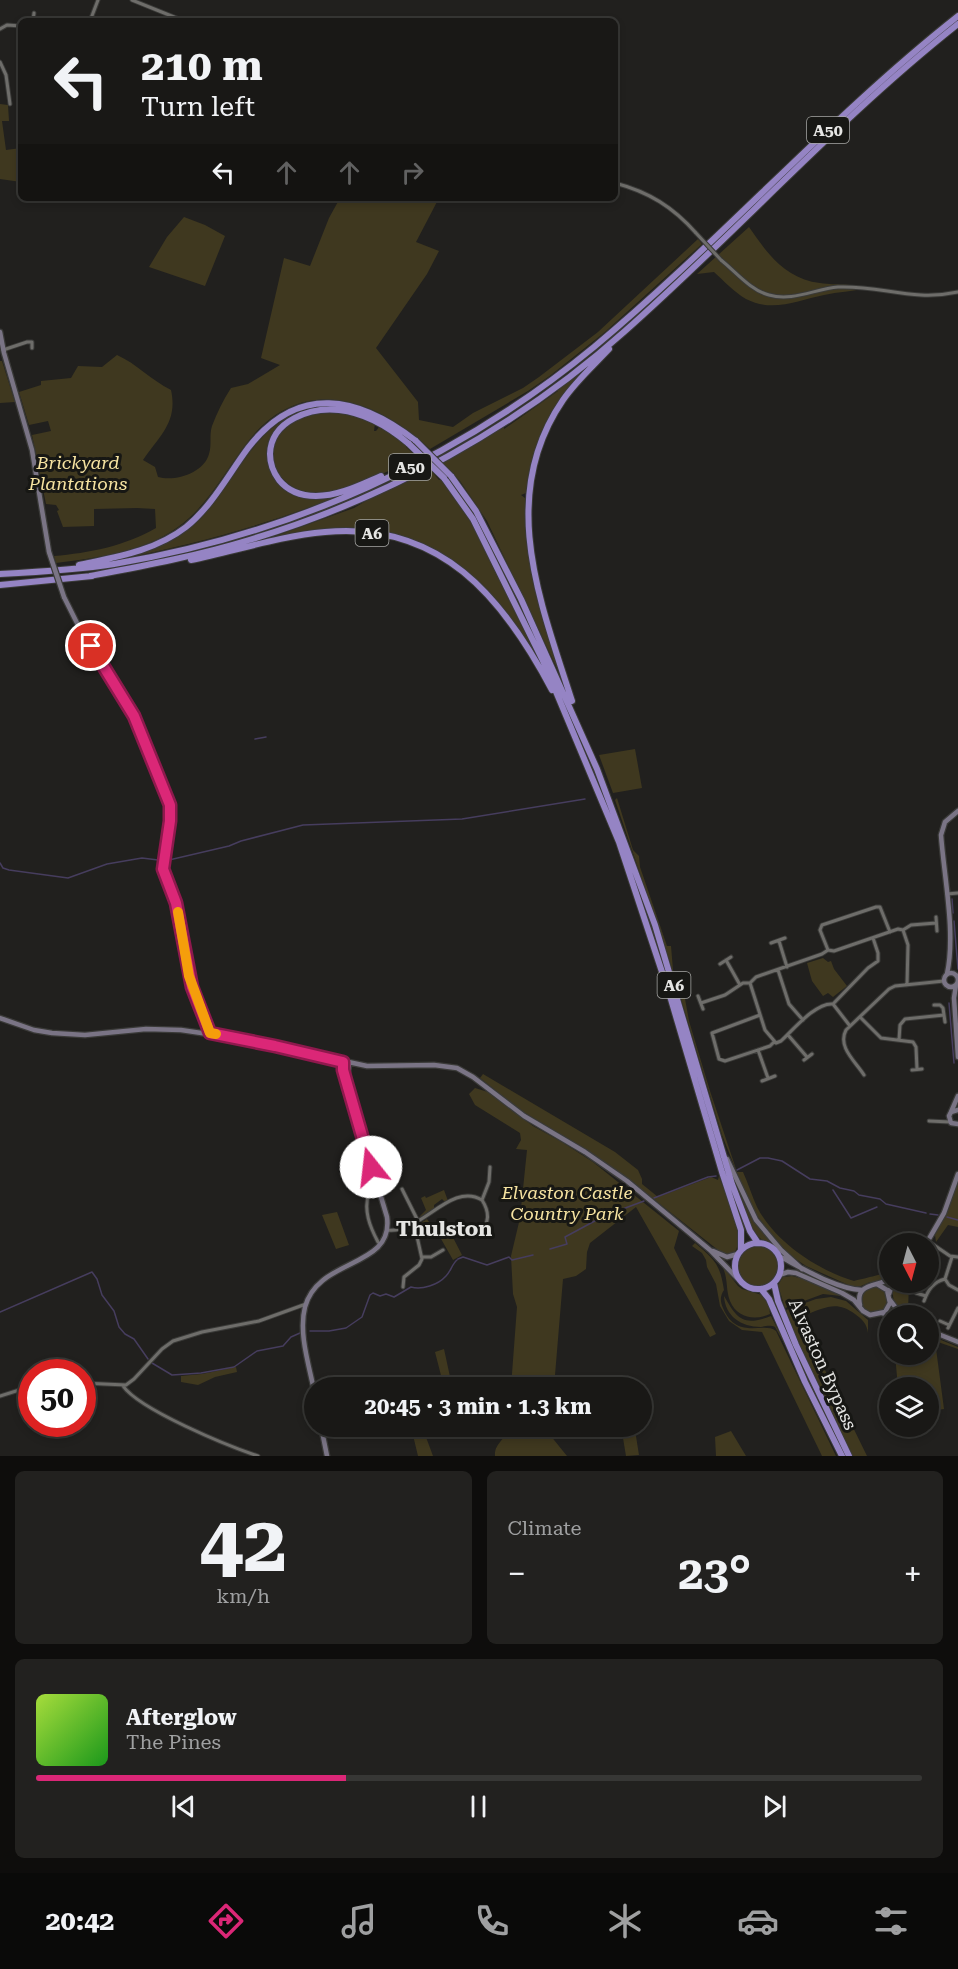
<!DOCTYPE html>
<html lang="en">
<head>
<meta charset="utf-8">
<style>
	:root { --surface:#191816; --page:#22211f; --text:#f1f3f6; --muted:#9fa0a1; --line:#373735; --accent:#db2777 }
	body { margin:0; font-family:"Roboto Serif",serif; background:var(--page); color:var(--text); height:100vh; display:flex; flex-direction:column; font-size:22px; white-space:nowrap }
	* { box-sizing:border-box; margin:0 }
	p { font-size:20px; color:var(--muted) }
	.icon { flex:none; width:33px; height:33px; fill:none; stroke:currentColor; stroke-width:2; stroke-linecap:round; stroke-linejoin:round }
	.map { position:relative; height:1456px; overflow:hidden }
	.details { display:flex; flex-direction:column; gap:15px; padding:15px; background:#0e0d0c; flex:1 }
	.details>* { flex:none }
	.top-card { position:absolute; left:18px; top:18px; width:600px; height:183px; border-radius:9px; box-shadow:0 3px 9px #0003,0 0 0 2px var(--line); background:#191816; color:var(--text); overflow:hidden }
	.needle { width:39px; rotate:174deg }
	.controls { position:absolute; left:879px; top:1233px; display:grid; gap:12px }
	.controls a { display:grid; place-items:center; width:60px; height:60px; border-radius:50%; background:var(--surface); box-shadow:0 3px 9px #0003,0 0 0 2px var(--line); font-size:30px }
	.speed { position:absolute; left:18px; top:1359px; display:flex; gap:12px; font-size:30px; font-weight:700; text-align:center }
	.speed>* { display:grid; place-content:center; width:78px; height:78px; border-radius:50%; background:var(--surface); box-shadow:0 3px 9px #0003,0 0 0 2px var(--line); line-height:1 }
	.speed .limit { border:9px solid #d22; background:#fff; color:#111 }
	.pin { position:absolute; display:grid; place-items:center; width:51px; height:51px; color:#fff; margin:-26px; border:3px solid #fff; border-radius:50%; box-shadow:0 2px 6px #0007 }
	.me { position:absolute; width:66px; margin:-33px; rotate:344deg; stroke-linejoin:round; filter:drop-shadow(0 0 4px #0008) }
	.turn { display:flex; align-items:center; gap:21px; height:126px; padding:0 24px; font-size:27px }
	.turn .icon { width:78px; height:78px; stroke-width:2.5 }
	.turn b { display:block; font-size:42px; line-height:51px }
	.lanes { display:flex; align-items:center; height:57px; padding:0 24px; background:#0003; justify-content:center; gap:30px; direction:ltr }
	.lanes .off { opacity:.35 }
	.big { font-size:45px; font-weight:700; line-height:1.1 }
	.details .card { flex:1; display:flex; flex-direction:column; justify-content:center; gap:9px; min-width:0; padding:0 21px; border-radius:9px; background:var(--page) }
	.details .dial { align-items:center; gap:0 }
	.dial b { font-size:78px; line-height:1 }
	.song { display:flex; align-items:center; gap:18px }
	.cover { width:72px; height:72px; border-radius:9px; background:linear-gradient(135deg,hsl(80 70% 55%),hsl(120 70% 35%)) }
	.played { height:6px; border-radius:3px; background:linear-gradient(90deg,var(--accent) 35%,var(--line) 35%) }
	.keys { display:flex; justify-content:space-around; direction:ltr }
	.heat { display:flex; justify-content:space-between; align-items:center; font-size:33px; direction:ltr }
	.details .tiles { flex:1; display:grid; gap:15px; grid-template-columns:1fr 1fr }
	.card:last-child { grid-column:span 2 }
	.trip { position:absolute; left:304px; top:1377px; width:348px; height:60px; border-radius:30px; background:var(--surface); box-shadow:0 3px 9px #0003,0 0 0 2px var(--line); font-weight:700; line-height:60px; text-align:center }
	.tab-bar { display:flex; height:96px; justify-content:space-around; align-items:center; background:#0a0a09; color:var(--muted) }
	.tab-bar .icon { width:42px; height:42px }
	.tab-bar .active { color:var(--accent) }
	.tab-bar b { font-size:27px; color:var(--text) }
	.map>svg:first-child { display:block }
</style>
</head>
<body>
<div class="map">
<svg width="958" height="1456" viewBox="0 0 958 1456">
	<rect width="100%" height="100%" fill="#21201e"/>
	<!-- green -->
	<path fill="#3f381f" d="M0,104L8,105L9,121H2L6,150L21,148V182L0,179Z
		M340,198H439L416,242L439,251L427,274L376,348L418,402L419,420L453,427L473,413L523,388L539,377L598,332L698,239L702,244L605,332L551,375L528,391L430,449C377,399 303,373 250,439C226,469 209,505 178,527C144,552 96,558 56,563L54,556C89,553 125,546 156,528L155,509L137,508L94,509V526L63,527L57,511L59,510L56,505L46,504L32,435L51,431L48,421L29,425L19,392L41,385V381L71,378L78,366L102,367L117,355C137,364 151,380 171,390C178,422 160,435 143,460L155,467L158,477C175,482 204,473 209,454C212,445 209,435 212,426C217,413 223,400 231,388L248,384L280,365L261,358L284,258L310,266L329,218Z
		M184,217L205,225L225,236L205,286L149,267L167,237Z
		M749,227C767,253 785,279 820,283C839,286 846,282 866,289C852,291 838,292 824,295C798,300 773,313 746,299C734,292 724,281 714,272L697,274Z
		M0,361H2L15,402L0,403Z
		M594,361C555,406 533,432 526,493L521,495L525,498L528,542L561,677L487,521L460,481L442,463L504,427V429L558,391V389Z
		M300,411L278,428L269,466L294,494L349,492C276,522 200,543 121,559C128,556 139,554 147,551C166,544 183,534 198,520C235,485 249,432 300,411Z
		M334,412L349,414L375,423L374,431H376L380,426L407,445L406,447L417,457C389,470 352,492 321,493C277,496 253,447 294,421C306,414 320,413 334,412Z
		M430,469L439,480L442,479C485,535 512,602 543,667C501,594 449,538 361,528L360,524L357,528H329L264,540L354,508L371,498Z
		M635,749L642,788L613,793L599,755Z
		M617,798L633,850L639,856L640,867L667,946H671L673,970L684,993L689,1021L710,1091L737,1172H743C748,1183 752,1196 757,1207C775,1242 817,1270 854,1281C862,1279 884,1274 889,1271V1278L881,1282H870L861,1286L853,1287L806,1266L791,1256L778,1243L751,1208L722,1135L669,959L615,800Z
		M823,958L828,962L831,961L834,969L847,986L833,997L828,993L823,996L812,981L807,963Z
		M483,1074L615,1152L638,1170L642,1179V1184L658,1197L711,1177L718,1180L719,1176C726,1196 746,1233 735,1252L728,1255L718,1250L622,1174L587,1150L520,1110L480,1078Z
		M475,1088L488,1092L533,1126L562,1142L593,1162L679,1231L674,1248L716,1334L710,1337L636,1207L590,1243L587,1252L586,1269L576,1276L563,1279L554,1387H511L517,1307L513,1294L511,1256L520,1218L527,1150L516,1149L521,1140L520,1133L475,1105L469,1094Z
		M958,1181V1227L948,1225L936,1242L935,1235L949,1208Z
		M444,1190L448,1201L445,1202L442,1199L434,1205V1211L419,1217L426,1210L421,1198L425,1196L426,1198Z
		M739,1191L749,1212L786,1258L775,1246L761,1239L754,1233L737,1192Z
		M337,1212L349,1245L336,1249L322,1215Z
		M427,1219L434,1229L445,1222L462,1255L453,1260L436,1230L422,1238L419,1224Z
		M695,1243C715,1260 720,1264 724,1290C720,1296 720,1301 723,1308C737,1341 763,1321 776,1331L836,1456H822L762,1332L742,1330L729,1321L720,1306L716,1284L707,1267L706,1260L702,1253L692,1246Z
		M738 1266a20 20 0 1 1 40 0a20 20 0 1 1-40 0Z
		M721,1264L738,1286L742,1289L762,1295L769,1306L770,1314C755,1321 737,1318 730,1301C725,1288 729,1278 721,1264Z
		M792,1276L807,1280L841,1296L823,1294L785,1308L778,1285L783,1277Z
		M895,1283H909L908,1311L918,1315H907C894,1307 890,1297 895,1283Z
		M861 1300a13 13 0 1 1 26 0a13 13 0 1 1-26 0Z
		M724,1296C737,1318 742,1327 771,1316L789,1352L775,1327C770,1325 767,1326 761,1327C741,1327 725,1316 724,1296Z
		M831,1297L846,1301L868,1320V1333C867,1324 862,1319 855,1314C836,1300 825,1308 805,1315L801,1321L867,1456H851L797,1341L786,1310L816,1299Z
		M929,1335L958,1347V1349L935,1341L944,1409L929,1411L928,1388L898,1387L895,1355L928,1354Z
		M444,1349L452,1386L453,1387H444L435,1352Z
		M236,1367L237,1372L215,1377L198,1385L181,1382V1376L202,1374Z
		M411,1427H426L423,1429L433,1456H418Z
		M551,1427L550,1435L567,1456H495C494,1443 507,1439 508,1427Z
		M635,1430L639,1455L626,1456L623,1438Z
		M731,1431L746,1456H716L715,1437Z"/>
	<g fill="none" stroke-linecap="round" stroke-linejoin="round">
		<!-- stream -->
		<path stroke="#463d5e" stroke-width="1.5" d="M255,739L266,737
			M169,860L229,846L241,841L303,825L462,819L585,799
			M0,863L3,868L9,870L68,878L107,864L142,858L158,860
			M952,899L953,913
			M954,921L958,969
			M949,1003L954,1063
			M737,1170L760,1158H768L782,1161L810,1179L827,1181L840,1188L854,1191L859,1195L880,1199L886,1204L926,1213
			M833,1190L851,1218L877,1207
			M654,1198L708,1177L716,1176
			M930,1214L938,1215
			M947,1217L958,1220
			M550,1249L567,1244L565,1237L604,1216L644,1201
			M458,1259L463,1257L487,1265L509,1257L512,1260L533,1255
			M0,1312L92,1272L97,1279L102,1295L114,1311L119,1327L125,1334L134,1339L148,1359
			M310,1331H329L346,1328L362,1317L370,1295L373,1293L380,1296L386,1294L394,1297L411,1287C422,1290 438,1285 446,1276C451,1271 452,1264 457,1260
			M152,1363L172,1375L201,1373L234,1367L257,1351L283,1346L291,1337L300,1333"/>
		<defs>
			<path id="street" d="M132,0L184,21
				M33,21L34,13
				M90,21L98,0
				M0,29L7,25L21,26
				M0,62L6,75L10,104
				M615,183C649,192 673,207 696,233
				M721,260C736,272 750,290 769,295C792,302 815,289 838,287C881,285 912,302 958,292
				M3,350L27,342H32V348
				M947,894L958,893
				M936,917L937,931
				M903,930L908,945L907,985
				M779,941L787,967
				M771,943L785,938
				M828,950L820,930L822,925L876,907H880L890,932
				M726,960L740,985
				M720,964L731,957
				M778,970L789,1004L803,1020
				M698,996L703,1009
				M701,1003L725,995L743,983H750
				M833,1004L868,968L878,961V953L873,938
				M934,1005H940L943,1008L945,1022
				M760,1015L712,1033L719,1059L725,1061L770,1046L774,1042
				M860,1017L881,1038L913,1042L916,1047L917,1069
				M850,1026L833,1004C816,1002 793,1030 781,1041L776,1043L765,1030L750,983L756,977L822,954L828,950L834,951L898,929L903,930L911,925L936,923
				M788,1035L807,1057
				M899,1040L900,1025L905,1019L944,1015
				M758,1050L768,1078
				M804,1060L812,1054
				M912,1070L922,1069
				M864,1075C856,1062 837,1047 846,1030L889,989L895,986L944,981
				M762,1081L775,1076
				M929,1121L950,1122
				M378,1187L369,1193C363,1210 370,1227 378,1242
				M402,1189L418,1221
				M482,1200L489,1182L490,1167
				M388,1230C421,1234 451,1181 482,1200C489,1211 491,1225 478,1231
				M928,1241L950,1256L958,1257
				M422,1257H431L443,1250
				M952,1257L945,1279L949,1285L958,1290
				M403,1287L404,1277L419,1265L422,1259L414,1223
				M916,1293L926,1296
				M924,1301C928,1290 933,1282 945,1279
				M940,1321L949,1325
				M948,1328L958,1308
				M82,1383L126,1385L134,1379L162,1349L173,1341L202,1332L259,1321L306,1304
				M123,1386C140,1410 228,1446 258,1456
				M0,1396L32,1386"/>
			<path id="secondary" d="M0,332L4,353L32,450L49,552
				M64,597L78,625L133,716L170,805V821L163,869L176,903L192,987L210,1033
				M944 980a7 7 0 1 1 14 0a7 7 0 1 1-14 0Z
				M947,974C956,933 944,877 941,835L945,822L958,811
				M956,985L954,998L958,1057
				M0,1018L34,1030L52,1033L85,1035L146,1029L181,1030L242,1039L367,1066L434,1065L457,1068L473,1077L524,1116L585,1152L627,1181L710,1250L737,1278
				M347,1080L349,1064
				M958,1110L951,1112L949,1116L951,1123L958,1124
				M951,1112L958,1096
				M727,1159L756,1220L781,1250L802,1269
				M926,1244L944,1213L958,1174
				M713,1251L727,1257L738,1254
				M779,1256C802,1268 836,1289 862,1290
				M779,1275L788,1272L796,1273L842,1293L854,1300L863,1311L870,1315L885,1312L890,1303L887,1290L877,1284
				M889,1294L893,1282
				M890,1300L902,1316
				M860,1305C855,1283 876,1287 890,1279
				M882,1313L894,1316
				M928,1330L958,1342
				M315,1395C310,1368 298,1334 305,1307C318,1257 394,1269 387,1217L343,1070V1062
				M321,1426L327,1456"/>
			<path id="highway" d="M381,476C360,485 339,496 316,496C302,496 288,491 279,480C273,472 270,463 270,454C271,420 311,407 339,410C366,413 389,427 409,444
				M451,476L476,511L521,599L597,769L655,925L732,1184L750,1231L758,1243
				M444,478L473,519L544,663L619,842L670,996L722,1172L741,1230V1249
				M191,560C235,551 280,536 325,532C440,521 503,597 552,690
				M79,565C116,557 155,551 186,527C212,506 228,475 248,448C298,383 358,396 416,441
				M0,574C38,572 76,570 114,564C289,535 457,460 594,347C720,242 829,118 958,16
				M90,576C143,566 197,556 249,540C386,499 518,427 625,331C738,231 839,118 958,24
				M0,585L92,576
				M572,701C540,601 497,496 563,400C576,381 593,366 609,349
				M735 1266a23 23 0 1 1 46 0a23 23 0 1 1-46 0Z
				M774,1283L778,1301L796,1345L849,1456
				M761,1289L769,1299L805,1382L842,1456"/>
		</defs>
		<!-- street casing -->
		<use href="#street" stroke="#3a3a38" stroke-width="5"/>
		<!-- secondary casing -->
		<use href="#secondary" stroke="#3a3a38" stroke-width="7"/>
		<!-- highway casing -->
		<use href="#highway" stroke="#3a3a38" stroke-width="8"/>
		<!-- street -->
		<use href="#street" stroke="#6e6d6a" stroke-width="3"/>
		<!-- secondary -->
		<use href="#secondary" stroke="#7a7485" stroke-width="4.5"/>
		<!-- highway -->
		<use href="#highway" stroke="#9584c4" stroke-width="6"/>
		<defs>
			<path id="street-bridge" d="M696,233L721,260"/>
			<path id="secondary-bridge" d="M49,552L64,597"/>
			<path id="highway-bridge" d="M416,441L451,476
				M409,444L444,478"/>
		</defs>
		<!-- street-bridge casing -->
		<use href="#street-bridge" stroke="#3a3a38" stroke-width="5" stroke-linecap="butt"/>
		<!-- secondary-bridge casing -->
		<use href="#secondary-bridge" stroke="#3a3a38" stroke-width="7" stroke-linecap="butt"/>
		<!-- highway-bridge casing -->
		<use href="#highway-bridge" stroke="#3a3a38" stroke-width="8" stroke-linecap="butt"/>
		<!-- street-bridge -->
		<use href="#street-bridge" stroke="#6e6d6a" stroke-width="3"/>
		<!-- secondary-bridge -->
		<use href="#secondary-bridge" stroke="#7a7485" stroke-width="4.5"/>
		<!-- highway-bridge -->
		<use href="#highway-bridge" stroke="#9584c4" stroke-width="6"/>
	</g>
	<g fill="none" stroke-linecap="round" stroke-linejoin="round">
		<defs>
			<path id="route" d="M91,646L134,716L170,805V821L163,869L176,903L192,987L210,1033L275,1046L343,1062V1070L371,1167"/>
		</defs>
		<!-- route casing -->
		<use href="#route" stroke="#8e194d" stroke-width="15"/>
		<!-- route -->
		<use href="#route" stroke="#db2777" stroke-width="10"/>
		<!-- slow -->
		<path stroke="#f59e0b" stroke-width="10" d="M178,912L189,976L210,1033L216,1034"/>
	</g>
	<g text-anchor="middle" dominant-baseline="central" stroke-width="6" stroke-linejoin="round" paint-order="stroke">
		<!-- shield labels -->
		<g fill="#171714" stroke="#a7a7a5" stroke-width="1.5">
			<rect x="807" y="117" width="42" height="26" rx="4.5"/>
			<rect x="389" y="454" width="42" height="26" rx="4.5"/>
			<rect x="355.5" y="520" width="33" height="26" rx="4.5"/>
			<rect x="657.5" y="972" width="33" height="26" rx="4.5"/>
		</g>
		<g font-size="16" font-weight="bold" fill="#e5e5e3">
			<text x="828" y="130">A50</text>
			<text x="410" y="467">A50</text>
			<text x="372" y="533">A6</text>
			<text x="674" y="985">A6</text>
		</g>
		<!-- park labels -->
		<g font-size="18" font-style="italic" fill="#f6e3a1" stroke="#171714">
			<text x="78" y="462">Brickyard<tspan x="78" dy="21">Plantations</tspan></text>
			<text x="567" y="1192">Elvaston Castle<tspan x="567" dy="21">Country Park</tspan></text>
		</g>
		<!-- street labels -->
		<g font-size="18" fill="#e5e5e3" stroke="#171714">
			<text transform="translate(823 1364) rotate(66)">Alvaston Bypass</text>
		</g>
		<!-- quarter labels -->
		<g font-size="21" font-weight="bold" fill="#e5e5e3" stroke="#171714">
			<text x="444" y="1229">Thulston</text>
		</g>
	</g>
</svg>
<div class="controls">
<a><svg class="needle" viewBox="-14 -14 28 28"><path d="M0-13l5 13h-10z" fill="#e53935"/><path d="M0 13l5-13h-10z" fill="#9fa0a1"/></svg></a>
<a><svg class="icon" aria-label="search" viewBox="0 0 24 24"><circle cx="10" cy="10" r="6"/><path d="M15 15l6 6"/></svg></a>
<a><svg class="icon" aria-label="layers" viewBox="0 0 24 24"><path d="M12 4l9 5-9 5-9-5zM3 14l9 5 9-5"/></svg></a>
</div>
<div class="speed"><div class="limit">50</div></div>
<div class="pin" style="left:91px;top:646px;background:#d93025"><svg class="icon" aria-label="arrive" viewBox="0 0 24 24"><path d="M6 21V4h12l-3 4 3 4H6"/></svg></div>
<svg class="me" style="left:371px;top:1167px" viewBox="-20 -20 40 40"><circle r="19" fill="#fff"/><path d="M0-13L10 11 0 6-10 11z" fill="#db2777"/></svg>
<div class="trip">20:45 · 3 min · 1.3 km</div>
<div class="top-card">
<div class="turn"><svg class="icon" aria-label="left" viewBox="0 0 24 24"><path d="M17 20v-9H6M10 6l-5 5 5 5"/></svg><div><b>210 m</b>Turn left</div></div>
<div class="lanes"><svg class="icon" aria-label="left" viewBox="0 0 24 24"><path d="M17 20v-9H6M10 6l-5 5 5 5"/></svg><svg class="icon off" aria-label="ahead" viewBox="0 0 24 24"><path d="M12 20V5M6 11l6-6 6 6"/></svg><svg class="icon off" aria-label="ahead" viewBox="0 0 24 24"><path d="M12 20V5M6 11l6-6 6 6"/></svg><svg class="icon off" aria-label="right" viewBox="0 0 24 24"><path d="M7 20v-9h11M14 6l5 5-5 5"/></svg></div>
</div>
</div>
<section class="details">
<div class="tiles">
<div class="card dial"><b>42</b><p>km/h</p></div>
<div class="card"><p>Climate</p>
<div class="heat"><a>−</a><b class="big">23°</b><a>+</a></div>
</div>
<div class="card">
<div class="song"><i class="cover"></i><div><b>Afterglow</b><p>The Pines</p></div></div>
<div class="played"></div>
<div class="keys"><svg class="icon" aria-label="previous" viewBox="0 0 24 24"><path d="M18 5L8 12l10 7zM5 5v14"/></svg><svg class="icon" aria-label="pause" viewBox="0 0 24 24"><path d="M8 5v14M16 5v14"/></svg><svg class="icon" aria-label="next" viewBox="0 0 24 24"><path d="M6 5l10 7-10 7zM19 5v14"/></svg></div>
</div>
</div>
</section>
<nav class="tab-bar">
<b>20:42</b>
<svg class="icon active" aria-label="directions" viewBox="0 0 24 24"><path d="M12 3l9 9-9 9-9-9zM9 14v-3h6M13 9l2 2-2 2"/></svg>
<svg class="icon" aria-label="music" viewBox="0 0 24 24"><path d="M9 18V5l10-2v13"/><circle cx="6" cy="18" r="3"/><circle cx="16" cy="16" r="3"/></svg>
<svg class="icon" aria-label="phone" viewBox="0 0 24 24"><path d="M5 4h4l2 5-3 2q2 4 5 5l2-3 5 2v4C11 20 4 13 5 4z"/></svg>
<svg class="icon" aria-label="climate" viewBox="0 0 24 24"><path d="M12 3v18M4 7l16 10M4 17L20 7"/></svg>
<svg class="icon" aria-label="car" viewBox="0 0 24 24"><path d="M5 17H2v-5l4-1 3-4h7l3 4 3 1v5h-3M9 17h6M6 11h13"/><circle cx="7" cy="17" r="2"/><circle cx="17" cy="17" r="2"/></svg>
<svg class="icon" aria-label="filters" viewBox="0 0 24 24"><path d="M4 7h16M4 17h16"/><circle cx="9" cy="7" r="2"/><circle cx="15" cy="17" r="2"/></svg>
</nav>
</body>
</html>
